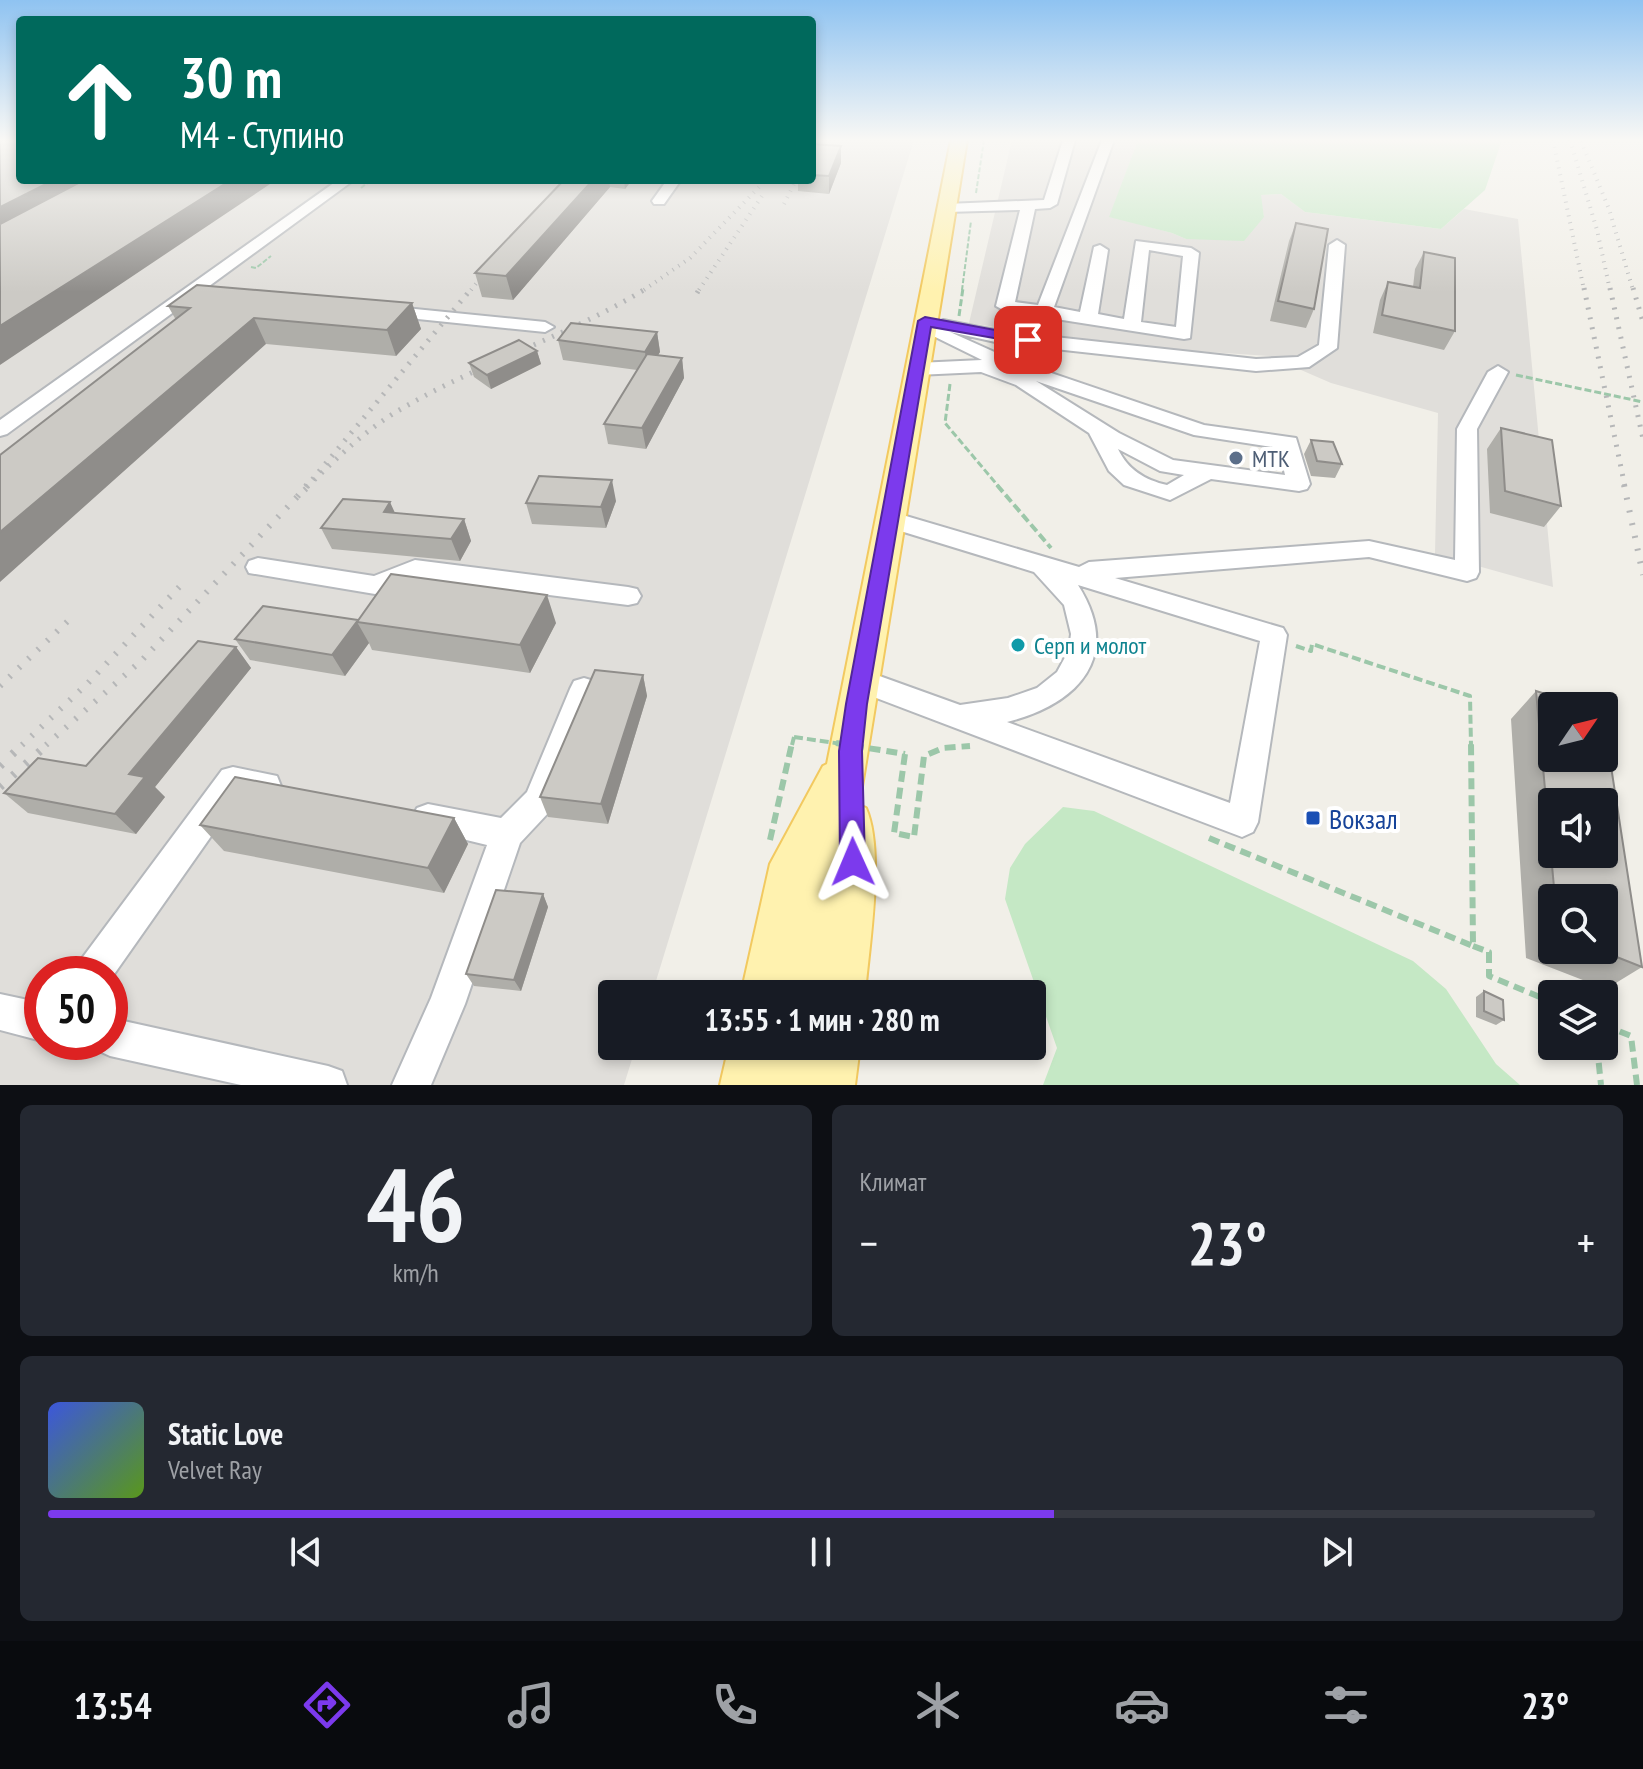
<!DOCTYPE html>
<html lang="ru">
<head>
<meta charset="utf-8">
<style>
	:root { --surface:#171b24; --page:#242831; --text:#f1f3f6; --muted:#9ea1a6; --line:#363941; --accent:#7c3aed }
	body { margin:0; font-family:"PT Sans Narrow",sans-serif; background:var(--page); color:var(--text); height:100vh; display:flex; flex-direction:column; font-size:30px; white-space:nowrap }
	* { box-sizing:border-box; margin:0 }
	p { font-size:26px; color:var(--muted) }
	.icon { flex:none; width:44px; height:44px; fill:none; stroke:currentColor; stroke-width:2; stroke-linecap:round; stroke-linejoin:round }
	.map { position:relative; height:1085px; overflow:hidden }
	.details { display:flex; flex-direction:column; gap:20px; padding:20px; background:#0d0f14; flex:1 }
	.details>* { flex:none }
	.guide { position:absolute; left:16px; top:16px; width:800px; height:168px; border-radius:8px; box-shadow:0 4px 12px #0003; background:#00695c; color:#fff; overflow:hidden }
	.needle { width:52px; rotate:55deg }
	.buttons { position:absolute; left:1538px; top:692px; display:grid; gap:16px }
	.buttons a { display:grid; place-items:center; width:80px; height:80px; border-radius:8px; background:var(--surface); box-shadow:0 4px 12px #0003; font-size:40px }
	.speed { position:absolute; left:24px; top:956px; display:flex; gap:16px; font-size:40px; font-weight:700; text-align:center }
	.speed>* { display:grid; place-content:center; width:104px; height:104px; border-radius:50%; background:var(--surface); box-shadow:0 4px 12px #0003; line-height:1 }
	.speed .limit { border:12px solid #d22; background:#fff; color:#111 }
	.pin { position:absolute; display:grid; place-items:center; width:68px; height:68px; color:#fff; margin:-34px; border-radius:16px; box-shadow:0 4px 12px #0006 }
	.me { position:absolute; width:88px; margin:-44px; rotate:359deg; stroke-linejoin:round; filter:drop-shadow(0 0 6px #0008) }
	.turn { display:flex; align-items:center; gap:28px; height:168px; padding:0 32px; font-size:36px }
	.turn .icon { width:104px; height:104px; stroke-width:2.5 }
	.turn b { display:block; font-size:56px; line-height:68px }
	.big { font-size:60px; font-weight:800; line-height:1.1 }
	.details .card { flex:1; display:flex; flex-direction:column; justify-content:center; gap:12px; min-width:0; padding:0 28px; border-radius:12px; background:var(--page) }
	.details .dial { align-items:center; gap:0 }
	.dial b { font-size:104px; line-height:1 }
	.song { display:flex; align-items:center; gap:24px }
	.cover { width:96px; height:96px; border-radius:12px; background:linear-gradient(135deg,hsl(230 70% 55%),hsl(90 70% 35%)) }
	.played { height:8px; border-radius:4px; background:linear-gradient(90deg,var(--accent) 65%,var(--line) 65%) }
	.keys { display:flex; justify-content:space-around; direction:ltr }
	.heat { display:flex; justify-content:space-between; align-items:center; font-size:44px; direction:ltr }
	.details .tiles { flex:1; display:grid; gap:20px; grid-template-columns:1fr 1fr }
	.card:last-child { grid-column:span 2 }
	.trip { position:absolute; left:598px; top:980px; width:448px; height:80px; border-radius:8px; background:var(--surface); box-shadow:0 4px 12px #0003; font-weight:800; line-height:80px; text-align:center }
	.tab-bar { display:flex; height:128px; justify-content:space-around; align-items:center; background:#090b0e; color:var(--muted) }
	.tab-bar .icon { width:56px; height:56px }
	.tab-bar .active { color:var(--accent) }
	.tab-bar b { font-size:36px; color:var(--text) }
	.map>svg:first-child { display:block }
</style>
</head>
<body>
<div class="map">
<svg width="1643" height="1085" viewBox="0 0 1643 1085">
	<rect width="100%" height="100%" fill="#f1efe8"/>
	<!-- industrial -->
	<path fill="#e0deda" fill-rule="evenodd" d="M0,140L20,180H812V140H914L652,994H612V1046H636L624,1085H0ZM42,974H110V1042H42Z
		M1012,140H1138L1110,216L1172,233L1186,239L1264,217L1260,195L1281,194L1305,212L1441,229L1464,209L1518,219L1553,587L1435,554L1438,413L1331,383L1269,356L1120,346L969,323Z"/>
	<!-- green -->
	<path fill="#c5e8c5" d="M1138,140H1502L1485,190L1441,229L1305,212L1281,194L1261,195L1264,217L1244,241L1186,239L1172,233L1109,217Z
		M1063,807L1094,811L1413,961L1446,989L1496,1064L1520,1085H1043L1057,1048L1005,899L1010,868L1025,844Z"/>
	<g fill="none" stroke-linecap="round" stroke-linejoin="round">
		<defs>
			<path id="minor" d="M1063,140H1075L1057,204L1050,208L1035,209L1015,302L1038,305L1102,140H1114L1054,307L1080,312L1094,247L1100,245L1108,250L1098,314L1124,319L1136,241L1191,248L1199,253L1190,338L1184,339L1005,311L996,306L1020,210L946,212L939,208L946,204L1044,200ZM1149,250L1183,256L1176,327L1141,322Z
				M338,180H354L7,434L0,436V420Z
				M667,180H681L664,204H654L652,201Z
				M1337,240L1345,245L1337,348L1309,367L1256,371L1000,343L950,332L1010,359L1204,425L1296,438L1310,484L1307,489L1299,491L1211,479L1170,500L1124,485L1109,471L1089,433L1016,385L981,372L917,375L907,369L917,363L982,360L915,327L918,323L934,325L943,320L1000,331L1256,359L1298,357L1319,345L1329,245ZM1036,381L1194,435L1279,448L1285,475L1173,460L1119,433ZM1118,449L1160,471L1184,475L1167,485C1145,480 1128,470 1118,449Z
				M385,306L545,322L554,327L545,332L379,315L376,311L379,307Z
				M1498,366L1508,372L1477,429L1479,572L1476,578L1467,581L1369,557L1115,578L1283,628L1287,635L1258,822L1253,832L1242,837L850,688L846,680L850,672L860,669L960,705L1008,698L1037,688L1057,672L1069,650L1071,634L1064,605L1034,572L881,525L877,519L881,513L889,511L1079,567L1089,562L1369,541L1455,560L1457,429L1488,372ZM1078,585L1260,641L1230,803L1007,722C1079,704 1123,656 1078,585Z
				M258,558L374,576L415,560L628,587L637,589L641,596L637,603L628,605L417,578L375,594L249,573L246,567L249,561Z
				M584,678L594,681L598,689L550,811L520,843L465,1004L431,1085H392L431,998L487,845L417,828L412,818L417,808L428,804L501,818L527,792L570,689L574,681Z
				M233,767L277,776L281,786L277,796L266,800L240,795L110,980V974H75L80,961L222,770Z
				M0,994L42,1003V1041L0,1030Z
				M110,1018L328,1066L342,1071L347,1085H241L110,1056L97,1050L93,1042H110Z"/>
			<path id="major" d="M951,140H967L859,805L866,808C885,851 869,946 865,994H741L770,864L823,766L827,764Z
				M729,1046H860L855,1085H720Z"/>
		</defs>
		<!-- minor casing -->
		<use href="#minor" stroke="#b5b8bc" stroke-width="4"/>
		<!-- major casing -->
		<use href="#major" stroke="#f2c960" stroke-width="4"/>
		<!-- path-far3 -->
		<path stroke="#9cc7a9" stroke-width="2" stroke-dasharray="5 2" stroke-linecap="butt" d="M361,188L371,180
			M976,193L984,140
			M251,267L256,268L271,256
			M962,290L971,221"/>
		<!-- path-far2 -->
		<path stroke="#9cc7a9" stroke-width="3" stroke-dasharray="7 3" stroke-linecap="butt" d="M959,316L963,288
			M1516,375L1643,402
			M950,384L945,423L999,487"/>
		<!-- path-far1 -->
		<path stroke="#9cc7a9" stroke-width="4" stroke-dasharray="9 4" stroke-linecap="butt" d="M997,485L1051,548
			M1296,646L1311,651L1312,644L1470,696L1471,745
			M792,745L794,737"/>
		<!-- path -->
		<path stroke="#9cc7a9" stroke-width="6" stroke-dasharray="11 6" stroke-linecap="butt" d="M905,754L894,833L914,837L924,756L943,748L970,746
			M1209,838L1473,946L1471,743
			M770,840L792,743
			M1473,946L1489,952V976L1552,1002
			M1604,1025L1631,1036L1637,1085
			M1597,1046L1601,1085"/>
		<!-- minor -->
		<use href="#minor" fill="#fff" fill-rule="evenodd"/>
		<!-- major -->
		<use href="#major" fill="#fff2af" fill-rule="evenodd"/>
		<!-- rail-far3 -->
		<path stroke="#b6b7b8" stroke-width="4" stroke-dasharray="1 6" stroke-linecap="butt" d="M1553,140L1584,290
			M1570,140L1597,230L1610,290
			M1581,141L1609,209L1633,290
			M812,149L816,140
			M784,204L796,180
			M471,290L492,263
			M644,290L690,258L766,180
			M699,290L762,196"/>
		<!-- rail-far2 -->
		<path stroke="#b6b7b8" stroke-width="5" stroke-dasharray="2 8" stroke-linecap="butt" d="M1584,288L1625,487
			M1610,288L1643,439
			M1633,288L1643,322
			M697,293L700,288
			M306,487L472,288
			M307,487C335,460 363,432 396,412C476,364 567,337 647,288"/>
		<!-- rail-far1 -->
		<path stroke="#b6b7b8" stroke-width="6" stroke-dasharray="2 11" stroke-linecap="butt" d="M307,485L297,497L310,485
			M1624,485L1643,575
			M0,686L71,618
			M22,745L87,684L183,583
			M46,745L142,660L297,497"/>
		<!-- rail -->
		<path stroke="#b6b7b8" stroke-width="8" stroke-dasharray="3 14" stroke-linecap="butt" d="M0,766L24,743
			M0,787L49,743"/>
		<!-- path-bridge-far1 -->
		<path stroke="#9cc7a9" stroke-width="4" stroke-dasharray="9 4" stroke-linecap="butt" d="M794,737L849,745"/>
		<!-- path-bridge -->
		<path stroke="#9cc7a9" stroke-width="6" stroke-dasharray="11 6" stroke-linecap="butt" d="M836,743L905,754"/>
	</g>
	<!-- wall -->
	<path fill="#afaea9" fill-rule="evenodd" d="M812,144L841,163L829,194L798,191V180H812Z
		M521,180H632L625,189L610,187L513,300L482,297L475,273L560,183Z
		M1296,223L1314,309L1306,328L1270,321L1289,241Z
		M1424,252L1455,331L1444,350L1373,333L1380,300L1388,282L1413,287L1415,269Z
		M412,303L421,329L396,356L266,344L176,320L168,306Z
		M657,332L660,352L658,355L682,358L684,378L646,449L608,444L604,424L637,370L563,360L558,340Z
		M537,351L541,364L491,389L474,377L469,363Z
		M1501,428L1561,506L1544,527L1490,513L1487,449Z
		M1311,440L1342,464L1335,478L1311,476L1304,454Z
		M616,501L606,528L532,524L526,503Z
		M395,513L464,519L471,541L460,561L332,549L321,528Z
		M358,620L556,623L530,673L372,650L369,643L345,676L250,660L235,639Z
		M236,647L251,668L155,787L165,797L136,834L28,813L4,793L86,766Z
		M643,675L647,696L608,824L548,817L540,797Z
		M1536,691L1642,967L1606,989L1526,958L1511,719ZM1552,898H1604V950H1552Z
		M454,818L468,844L444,893L224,851L200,825Z
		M543,894L548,907L521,991L474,986L466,974Z
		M1484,991L1504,1020L1496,1025L1476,1017V997Z"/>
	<!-- shaded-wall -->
	<path fill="#8f8d8a" d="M841,146V163L829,194V176Z
		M54,180H110L0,240V207Z
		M231,180H276L0,365V326Z
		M593,180H609L610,187L513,300L506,276Z
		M624,180H632L625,189Z
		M412,303L421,329L396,356L387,330Z
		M254,318L266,344L0,582V532Z
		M657,332L660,352L648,372L645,352Z
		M537,351L541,364L491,389L487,375Z
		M682,358L684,378L646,449L642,428Z
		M612,480L616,501L606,528L601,507Z
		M390,502L400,524L384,512Z
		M464,519L471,541L460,561L451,539Z
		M547,595L556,623L530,673L520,645Z
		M357,622L369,643L345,676L332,655Z
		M236,647L251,668L155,787L165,797L136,834L115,814L129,774Z
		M643,675L647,696L608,824L601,804Z
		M454,818L468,844L444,893L428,868Z
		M543,894L548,907L521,991L514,980Z"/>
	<!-- building -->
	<path fill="#cccac5" stroke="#8f8d8a" stroke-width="2" fill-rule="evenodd" d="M0,140H20V180H54L0,207Z
		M812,144L841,146L829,176L812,175Z
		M84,180H231L0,326V224Z
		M564,180H593L506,276L475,273Z
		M1296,223L1328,229L1314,309L1278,301Z
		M1424,252L1455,258V331L1382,315L1388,282L1420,288Z
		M197,285L412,303L387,330L254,318L0,532V455L190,308L168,306Z
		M571,323L657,332L645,352L558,340Z
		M519,340L537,351L487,375L469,363Z
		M647,354L682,358L642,428L604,424Z
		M1501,428L1552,440L1561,506L1505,491Z
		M1311,440L1333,442L1342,464L1317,461Z
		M539,476L612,480L601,507L526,503Z
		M343,499L390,502L384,512L464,519L451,539L321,528Z
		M391,574L547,595L520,645L357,622Z
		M263,606L358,620L332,655L235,639Z
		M198,641L236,647L129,774L145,777L115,814L4,793L38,758L86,766Z
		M595,670L643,675L601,804L540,797Z
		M1536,691L1583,706H1552V758H1604V721L1642,967L1599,950H1604V898H1555ZM1552,802H1604V854H1552Z
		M235,777L454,818L428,868L200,825Z
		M496,890L543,894L514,980L466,974Z
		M1484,991L1503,1000L1504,1020L1484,1011Z"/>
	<!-- sky -->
	<linearGradient id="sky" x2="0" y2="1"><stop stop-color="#8fc3f1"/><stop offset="0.48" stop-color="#f9f8f5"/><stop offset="1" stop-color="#f9f8f5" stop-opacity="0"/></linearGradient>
	<rect width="1643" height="292" fill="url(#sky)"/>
	<!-- route -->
	<path fill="#7c3aed" stroke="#51269a" stroke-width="2" d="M925,317L1028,336L1035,340L1028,344L931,327L867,704L862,751L865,862L862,871L853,874L844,871L840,862L839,751L846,704L918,321Z"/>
	<!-- markers -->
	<circle fill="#5c6f8a" stroke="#fff" stroke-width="3" cx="1236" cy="458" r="8"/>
	<circle fill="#0f9aa8" stroke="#fff" stroke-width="3" cx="1018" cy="645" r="8"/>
	<rect fill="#1a4fb4" stroke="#fff" stroke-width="3" x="1305" y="810" width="16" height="16" rx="4"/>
	<g text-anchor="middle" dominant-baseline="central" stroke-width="8" stroke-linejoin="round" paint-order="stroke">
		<!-- service labels -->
		<g font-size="24" fill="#4e5e75" stroke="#fff" text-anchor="start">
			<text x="1252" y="458">МТК</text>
		</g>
		<!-- culture labels -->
		<g font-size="24" fill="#0d838f" stroke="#fff" text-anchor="start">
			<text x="1034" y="645">Серп и молот</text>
		</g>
		<!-- near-transit labels -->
		<g font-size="28" fill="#164399" stroke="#fff" text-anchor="start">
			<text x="1329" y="818">Вокзал</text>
		</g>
	</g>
</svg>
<div class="buttons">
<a><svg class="needle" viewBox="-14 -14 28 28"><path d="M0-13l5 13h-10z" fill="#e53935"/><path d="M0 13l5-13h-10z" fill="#9ea1a6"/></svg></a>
<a><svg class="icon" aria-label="sound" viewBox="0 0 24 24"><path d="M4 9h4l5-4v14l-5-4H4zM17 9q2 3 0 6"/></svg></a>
<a><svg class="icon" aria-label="search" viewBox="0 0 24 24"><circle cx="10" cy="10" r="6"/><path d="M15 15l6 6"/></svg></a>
<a><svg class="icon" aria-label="layers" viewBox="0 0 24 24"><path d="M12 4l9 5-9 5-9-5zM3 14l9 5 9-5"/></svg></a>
</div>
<div class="speed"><div class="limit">50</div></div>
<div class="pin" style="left:1028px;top:340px;background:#d93025"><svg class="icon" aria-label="arrive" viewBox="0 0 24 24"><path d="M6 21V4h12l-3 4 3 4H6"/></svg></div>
<svg class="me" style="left:853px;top:862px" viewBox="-20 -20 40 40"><path d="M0-17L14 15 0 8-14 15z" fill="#7c3aed" stroke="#fff" stroke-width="4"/></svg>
<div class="trip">13:55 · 1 мин · 280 m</div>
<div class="guide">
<div class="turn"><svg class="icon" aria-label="ahead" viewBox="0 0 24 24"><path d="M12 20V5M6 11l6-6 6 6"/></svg><div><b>30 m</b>М4 - Ступино</div></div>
</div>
</div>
<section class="details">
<div class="tiles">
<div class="card dial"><b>46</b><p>km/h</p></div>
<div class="card"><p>Климат</p>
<div class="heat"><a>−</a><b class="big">23°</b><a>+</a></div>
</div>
<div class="card">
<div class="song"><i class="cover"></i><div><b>Static Love</b><p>Velvet Ray</p></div></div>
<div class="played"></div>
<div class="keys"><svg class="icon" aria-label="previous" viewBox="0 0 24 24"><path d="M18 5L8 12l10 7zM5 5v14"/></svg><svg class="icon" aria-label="pause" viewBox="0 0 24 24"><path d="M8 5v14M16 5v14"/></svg><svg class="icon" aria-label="next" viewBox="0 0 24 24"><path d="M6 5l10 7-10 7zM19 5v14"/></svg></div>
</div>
</div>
</section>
<nav class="tab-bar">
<b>13:54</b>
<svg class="icon active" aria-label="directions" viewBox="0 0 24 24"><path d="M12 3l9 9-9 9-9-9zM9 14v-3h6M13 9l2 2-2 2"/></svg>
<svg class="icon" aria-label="music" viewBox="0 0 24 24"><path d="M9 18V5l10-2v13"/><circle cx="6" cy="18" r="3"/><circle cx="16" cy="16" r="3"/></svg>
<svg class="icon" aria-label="phone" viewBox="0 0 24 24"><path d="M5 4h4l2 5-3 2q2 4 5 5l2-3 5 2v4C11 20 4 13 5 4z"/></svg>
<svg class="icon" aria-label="climate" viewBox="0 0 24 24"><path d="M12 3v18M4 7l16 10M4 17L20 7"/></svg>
<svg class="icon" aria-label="car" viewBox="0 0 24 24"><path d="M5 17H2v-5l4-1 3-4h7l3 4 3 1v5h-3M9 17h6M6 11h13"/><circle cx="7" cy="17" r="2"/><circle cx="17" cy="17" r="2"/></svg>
<svg class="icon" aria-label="filters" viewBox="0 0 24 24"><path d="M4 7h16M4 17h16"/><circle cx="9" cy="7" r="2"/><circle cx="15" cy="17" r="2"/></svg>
<b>23°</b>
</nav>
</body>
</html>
